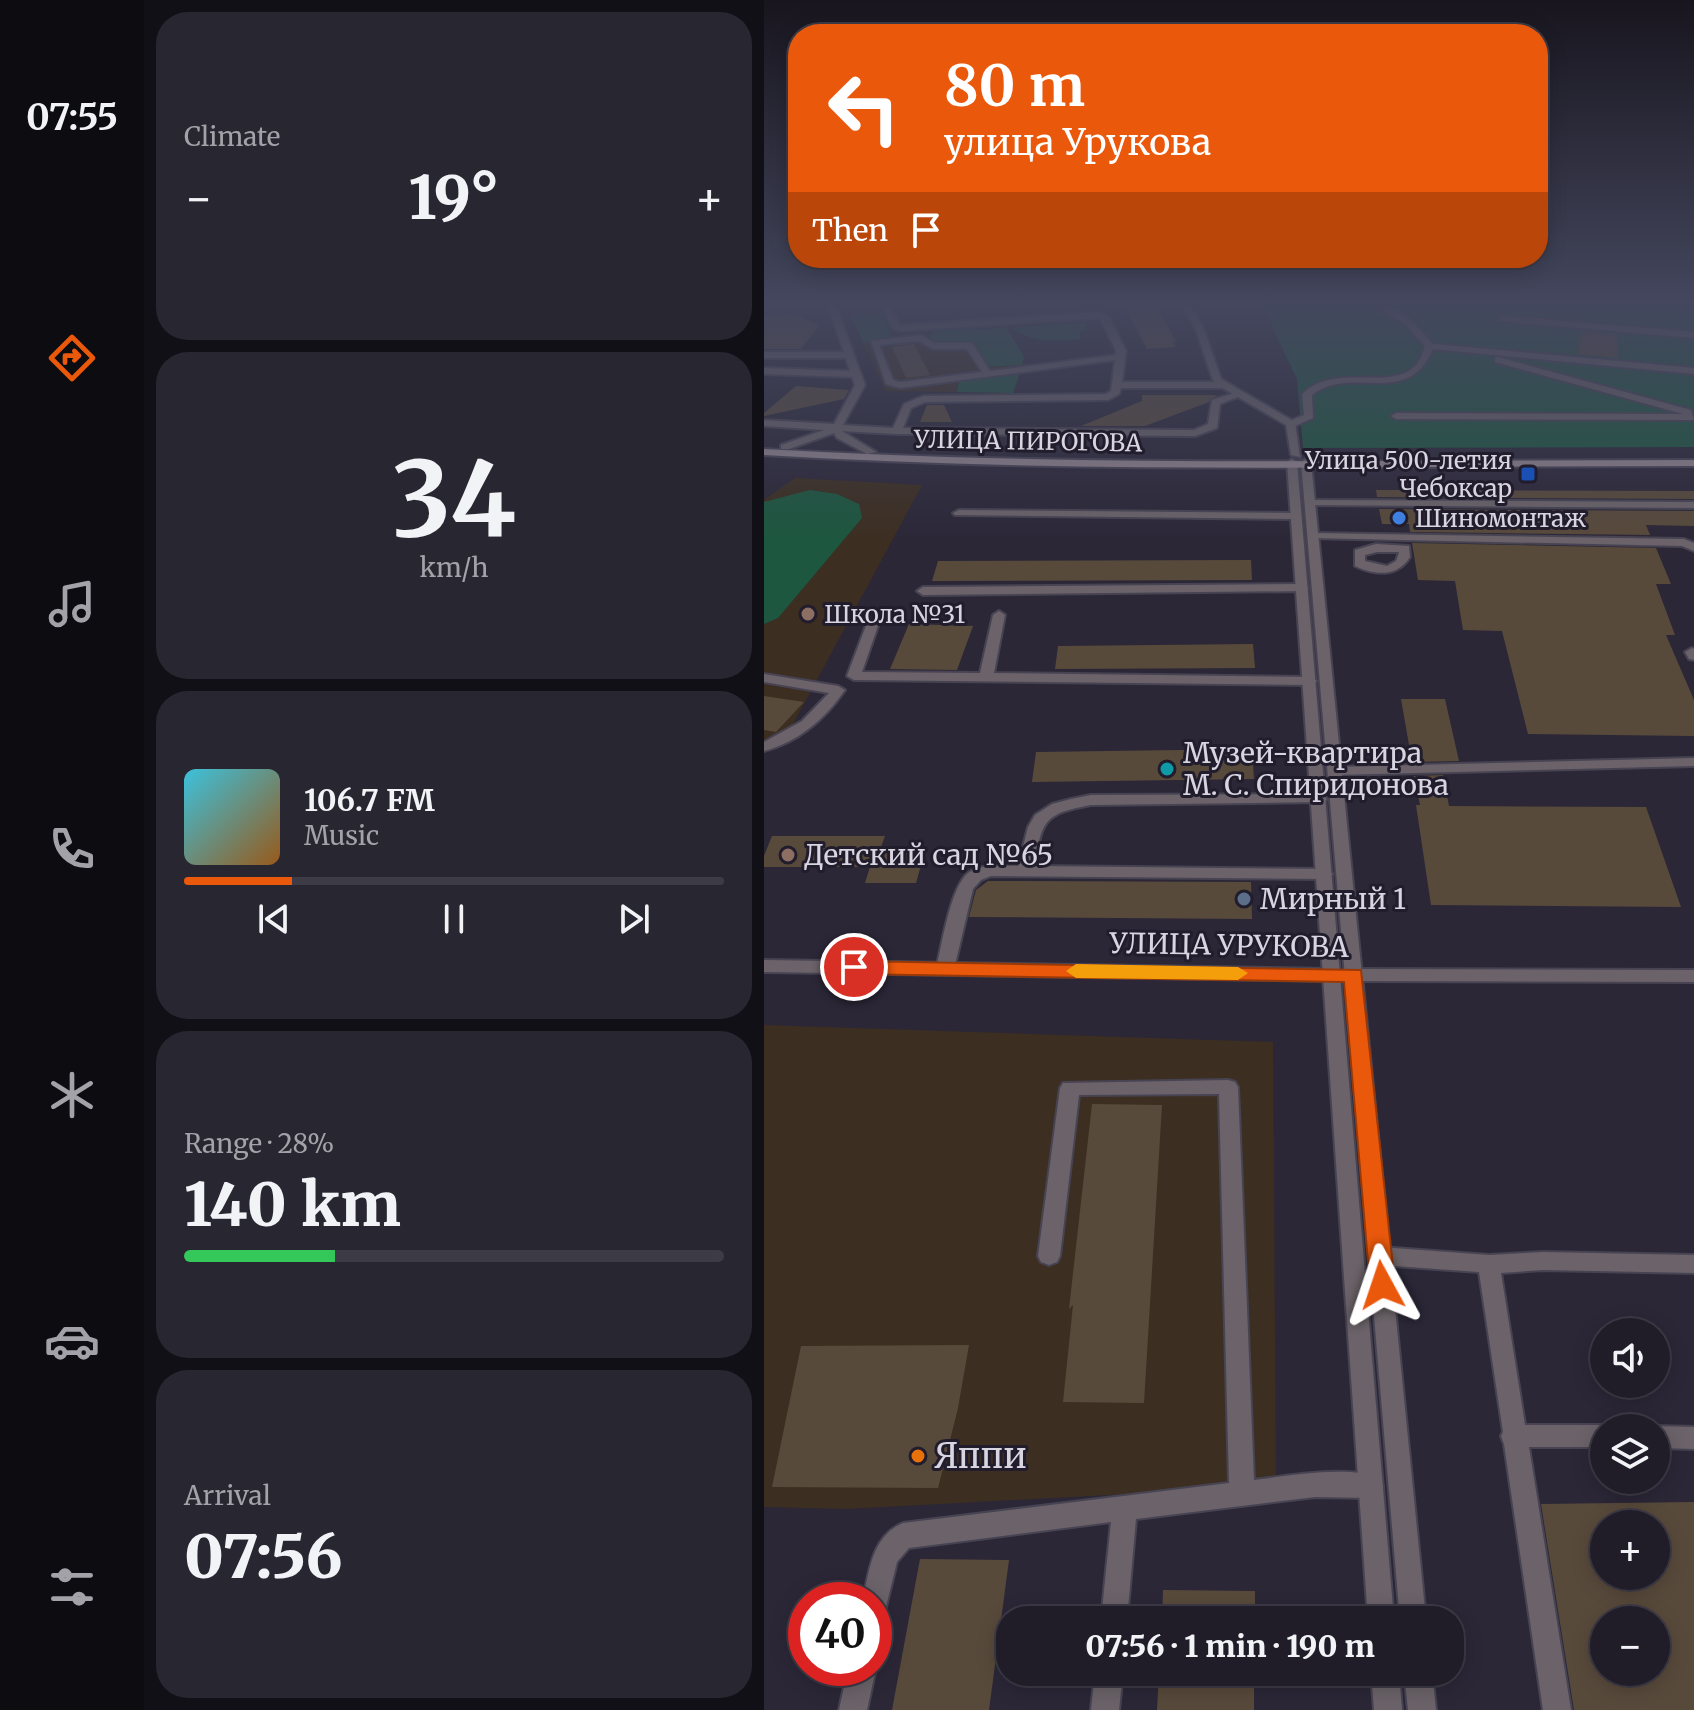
<!DOCTYPE html>
<html lang="en">
<head>
<meta charset="utf-8">
<style>
	:root { --surface:#201d29; --page:#282631; --text:#f1f3f6; --muted:#a2a2a8; --line:#3d3b46; --accent:#ea580c }
	body { margin:0; font-family:Merriweather,serif; background:var(--page); color:var(--text); height:100vh; display:flex; flex-direction:column; font-size:30px; white-space:nowrap }
	* { box-sizing:border-box; margin:0 }
	p { font-size:26px; color:var(--muted) }
	.icon { flex:none; width:44px; height:44px; fill:none; stroke:currentColor; stroke-width:2; stroke-linecap:round; stroke-linejoin:round }
	.map { position:relative; flex:1; overflow:hidden }
	.drawer { display:flex; flex-direction:column; gap:12px; padding:12px; background:#121017; width:620px }
	.drawer>* { flex:none }
	.guide { position:absolute; left:24px; top:24px; width:760px; height:244px; border-radius:32px; box-shadow:0 4px 20px #0003,0 0 0 2px var(--line); background:#ea580c; color:#fff; overflow:hidden }
	.buttons { position:absolute; left:826px; top:1318px; display:grid; gap:16px }
	.buttons a { display:grid; place-items:center; width:80px; height:80px; border-radius:50%; background:var(--surface); box-shadow:0 4px 20px #0003,0 0 0 2px var(--line); font-size:40px }
	.speed { position:absolute; left:24px; top:1582px; display:flex; gap:16px; font-size:40px; font-weight:700; text-align:center }
	.speed>* { display:grid; place-content:center; width:104px; height:104px; border-radius:50%; background:var(--surface); box-shadow:0 4px 20px #0003,0 0 0 2px var(--line); line-height:1 }
	.speed .limit { border:12px solid #d22; background:#fff; color:#111 }
	.pin { position:absolute; display:grid; place-items:center; width:68px; height:68px; color:#fff; margin:-34px; border:4px solid #fff; border-radius:50%; box-shadow:0 2px 8px #0007 }
	.me { position:absolute; width:88px; margin:-44px; rotate:355deg; stroke-linejoin:round; filter:drop-shadow(0 0 6px #0008) }
	.turn { display:flex; align-items:center; gap:28px; height:168px; padding:0 24px; font-size:36px }
	.turn .icon { width:104px; height:104px; stroke-width:2.5 }
	.turn b { display:block; font-size:56px; line-height:68px }
	.then { display:flex; align-items:center; height:76px; padding:0 24px; background:#0003; gap:16px; font-size:30px }
	.big { font-size:60px; font-weight:800; line-height:1.1 }
	.drawer .widget { flex:1; display:flex; flex-direction:column; justify-content:center; gap:12px; min-width:0; padding:0 28px; border-radius:32px; background:var(--page) }
	.drawer .dial { align-items:center; gap:0 }
	.dial b { font-size:104px; line-height:1 }
	.song { display:flex; align-items:center; gap:24px }
	.cover { width:96px; height:96px; border-radius:12px; background:linear-gradient(135deg,hsl(190 70% 55%),hsl(30 70% 35%)) }
	.played { height:8px; border-radius:4px; background:linear-gradient(90deg,var(--accent) 20%,var(--line) 20%) }
	.keys { display:flex; justify-content:space-around; direction:ltr }
	.heat { display:flex; justify-content:space-between; align-items:center; font-size:44px; direction:ltr }
	.charge { height:12px; border-radius:6px; background:linear-gradient(90deg,#34c759 28%,var(--line) 0) }
	.trip { position:absolute; left:232px; top:1606px; width:468px; height:80px; border-radius:32px; background:var(--surface); box-shadow:0 4px 20px #0003,0 0 0 2px var(--line); font-weight:800; line-height:80px; text-align:center }
	main { display:flex; flex:1; min-height:0 }
	.dock { display:flex; flex-direction:column; width:144px; justify-content:space-around; align-items:center; background:#0d0c10; color:var(--muted) }
	.dock .icon { width:56px; height:56px }
	.dock .current { color:var(--accent) }
	.dock b { font-size:36px; color:var(--text) }
	.map>svg:first-child { display:block }
</style>
</head>
<body>
<main>
<nav class="dock">
<b>07:55</b>
<svg class="icon current" aria-label="directions" viewBox="0 0 24 24"><path d="M12 3l9 9-9 9-9-9zM9 14v-3h6M13 9l2 2-2 2"/></svg>
<svg class="icon" aria-label="music" viewBox="0 0 24 24"><path d="M9 18V5l10-2v13"/><circle cx="6" cy="18" r="3"/><circle cx="16" cy="16" r="3"/></svg>
<svg class="icon" aria-label="phone" viewBox="0 0 24 24"><path d="M5 4h4l2 5-3 2q2 4 5 5l2-3 5 2v4C11 20 4 13 5 4z"/></svg>
<svg class="icon" aria-label="climate" viewBox="0 0 24 24"><path d="M12 3v18M4 7l16 10M4 17L20 7"/></svg>
<svg class="icon" aria-label="car" viewBox="0 0 24 24"><path d="M5 17H2v-5l4-1 3-4h7l3 4 3 1v5h-3M9 17h6M6 11h13"/><circle cx="7" cy="17" r="2"/><circle cx="17" cy="17" r="2"/></svg>
<svg class="icon" aria-label="filters" viewBox="0 0 24 24"><path d="M4 7h16M4 17h16"/><circle cx="9" cy="7" r="2"/><circle cx="15" cy="17" r="2"/></svg>
</nav>
<section class="drawer">
<div class="widget"><p>Climate</p>
<div class="heat"><a>−</a><b class="big">19°</b><a>+</a></div>
</div>
<div class="widget dial"><b>34</b><p>km/h</p></div>
<div class="widget">
<div class="song"><i class="cover"></i><div><b>106.7 FM</b><p>Music</p></div></div>
<div class="played"></div>
<div class="keys"><svg class="icon" aria-label="previous" viewBox="0 0 24 24"><path d="M18 5L8 12l10 7zM5 5v14"/></svg><svg class="icon" aria-label="pause" viewBox="0 0 24 24"><path d="M8 5v14M16 5v14"/></svg><svg class="icon" aria-label="next" viewBox="0 0 24 24"><path d="M6 5l10 7-10 7zM19 5v14"/></svg></div>
</div>
<div class="widget"><p>Range · 28%</p><b class="big">140 km</b><div class="charge"></div></div>
<div class="widget"><p>Arrival</p><b class="big">07:56</b></div>
</section>
<div class="map">
<svg width="930" height="1710" viewBox="0 0 930 1710">
	<rect width="100%" height="100%" fill="#2b2737"/>
	<!-- education -->
	<path fill="#3c2e21" d="M117,312L129,338L242,327L260,357L258,365L254,366L257,370L249,393L121,391L87,316Z
		M31,478L158,485L27,728L0,746V500Z
		M0,1025L509,1042L512,1486L83,1509L0,1507Z"/>
	<!-- green -->
	<path fill="#1d573f" d="M502,303H930V447L539,448L533,379L510,331Z
		M117,312L129,339L99,342L87,316Z
		M320,322L323,331H315L317,339C290,341 271,343 247,328Z
		M210,327L211,330L242,327L260,357L258,365L223,367L208,341L174,344L169,343L165,334H169L168,330Z
		M256,372L249,393L193,392L195,380Z
		M46,490L73,494L95,504L98,518L14,618L0,624V502Z"/>
	<!-- building -->
	<path fill="#584a3b" fill-rule="evenodd" d="M359,303H391L412,342H409L412,347L383,349Z
		M29,314L55,325L37,349H0V316Z
		M817,331L853,334V358L814,354Z
		M150,344L166,375L142,378L128,347Z
		M32,386L85,390L80,399L0,416V413Z
		M378,395H453L445,402L381,426H317L378,401Z
		M163,405H180L188,422H156Z
		M612,490L930,491V499L613,497Z
		M615,509L930,511V526L882,525L886,535L646,532L645,524H618Z
		M648,543L892,548L907,584H892L911,635H902L930,700V736L764,734L738,631L699,630L691,581L654,580Z
		M487,560L488,580L168,581L174,561Z
		M145,624L209,626L193,670L126,669Z
		M489,644L491,668L291,669L294,646Z
		M0,696L40,702L12,732L0,730Z
		M637,699H681L695,761L648,762Z
		M488,749L490,779L268,782L272,752Z
		M679,775L685,806L882,807L917,907L667,905L652,805H656L650,776Z
		M8,836H121L117,847H162L152,883H101L106,867H0V856Z
		M224,881L487,882L488,919L205,917L212,890Z
		M328,1104L398,1105L380,1403L299,1402L309,1305L305,1309Z
		M205,1345L194,1408L174,1488L8,1487L37,1346Z
		M930,1502V1710H810L777,1504ZM840,1524H892V1576H840ZM840,1620H892V1672H840Z
		M156,1559L245,1560L225,1710H128Z
		M399,1590L491,1591V1620H398Z
		M395,1672H490V1710H393Z"/>
	<g fill="none" stroke-linecap="round" stroke-linejoin="round">
		<defs>
			<path id="service" d="M63,303H71L101,385L79,425L129,428L140,404L159,396L342,394L347,391L351,360L136,388L122,384L107,341L157,335L171,343H206L209,344L226,371L352,355V351L336,318L138,331L128,328L116,303H124L135,324L138,325L337,312L345,317L362,351L358,382H456L461,385L456,388H357L355,394L344,400L161,402L147,408L139,428L430,430L444,424L448,400L474,392L479,395L456,404L453,428L431,436L133,434L78,431L112,452L103,454L73,438L70,433L25,449H17V445L60,430L0,426V420L70,424L91,385L88,377L0,374V368L86,371L82,358H0V352H80ZM155,341L169,349H203L218,372L136,382L129,380L115,345Z
				M919,303H930V306Z
				M620,308C641,309 655,329 669,344L930,368V374L669,349C643,410 589,363 548,395L549,418L531,426H523V422L540,415L538,394C572,361 628,393 653,364C657,359 659,352 661,346L640,323L620,312Z
				M738,316L930,332V338L735,321L734,319Z
				M734,357L927,410L930,420L632,419L627,416L632,413L919,414L731,362V358Z
				M547,500L930,502V508L543,505L541,503Z
				M195,510L532,513L538,516L532,519L191,515L189,513Z
				M550,533L920,539L930,543V551L918,546L546,538V534Z
				M612,544L645,546L646,557C633,578 610,575 591,566V550ZM613,552H635L632,561L623,566L601,561V555Z
				M538,584L544,588L542,591L159,595L153,591L159,587Z
				M235,611L241,615L230,673L546,677L553,681L546,685L90,680L83,676L103,623L109,619L115,623L98,672L216,673L229,615Z
				M928,648L930,649V660L925,659L921,652Z
				M0,674L74,686L81,690C61,719 34,742 0,751V742L38,721L65,693L0,682Z
				M930,758V766L572,775L565,771L572,767Z
				M555,794L560,796L563,799L560,802L327,805C279,814 279,820 270,866L561,869L569,874L561,879L227,876L217,880L209,889L190,969L187,973H175L172,969C178,945 186,888 204,873C218,863 239,866 254,866L264,827L271,815L288,804L307,799L327,795Z
				M464,1080L471,1082L474,1087L490,1480C523,1476 585,1465 616,1478L619,1486L616,1494L607,1498L551,1497L372,1519L363,1620H337L347,1522L145,1548L133,1562L119,1619L110,1623V1600H99C105,1571 108,1536 139,1523L465,1483L455,1094L315,1095L296,1256L293,1262L285,1265L277,1262L274,1256L296,1088L299,1083Z
				M616,1247L725,1255L779,1252L930,1255V1273L779,1270L737,1273L761,1425H840L848,1428H840V1447H765L807,1710H779L740,1444L737,1436L739,1432L715,1272L616,1265L608,1262L605,1256L608,1250Z
				M892,1426L930,1427V1449L892,1448V1428H886Z
				M110,1664L112,1668L103,1710H75L84,1668H110Z
				M331,1672H359L355,1710H327Z"/>
			<path id="minor" d="M417,303H425L440,330L457,379L531,422L536,457L527,455L522,425L450,383L432,330Z
				M0,960L569,969L575,971L578,975L575,979L569,981L0,972Z
				M590,969L930,970V982L590,981L584,979L581,975L584,971Z"/>
			<path id="tertiary" d="M528,459L533,462L630,1620H604L523,462Z
				M542,459L547,462L662,1620H636L537,462Z
				M607,1672H635L638,1710H610Z
				M640,1672H668L672,1710H644Z"/>
			<path id="secondary" d="M0,449C309,467 620,460 930,460V466C620,466 309,474 0,455Z"/>
		</defs>
		<!-- service casing -->
		<use href="#service" stroke="#474352" stroke-width="4"/>
		<!-- minor casing -->
		<use href="#minor" stroke="#474352" stroke-width="4"/>
		<!-- tertiary casing -->
		<use href="#tertiary" stroke="#474352" stroke-width="4"/>
		<!-- secondary casing -->
		<use href="#secondary" stroke="#474352" stroke-width="4"/>
		<!-- service -->
		<use href="#service" fill="#6b6369" fill-rule="evenodd"/>
		<!-- minor -->
		<use href="#minor" fill="#6b6369" fill-rule="evenodd"/>
		<!-- tertiary -->
		<use href="#tertiary" fill="#6b6369" fill-rule="evenodd"/>
		<!-- secondary -->
		<use href="#secondary" fill="#90838c" fill-rule="evenodd"/>
	</g>
	<!-- sky -->
	<linearGradient id="sky" x2="0" y2="1"><stop stop-color="#18151e"/><stop offset="0.56" stop-color="#44475e"/><stop offset="1" stop-color="#44475e" stop-opacity="0"/></linearGradient>
	<rect width="930" height="542" fill="url(#sky)"/>
	<!-- route -->
	<path fill="#ea580c" stroke="#983908" stroke-width="2" d="M90,961L597,970L631,1285L627,1293L618,1296L609,1293L606,1285L580,982L90,974L80,967Z"/>
	<!-- slow -->
	<path fill="#f59e0b" d="M312,964L474,967L484,973L474,980L312,978L302,971Z"/>
	<!-- markers -->
	<rect fill="#1a4fb4" stroke="#221d2d" stroke-width="3" x="756" y="466" width="16" height="16" rx="4"/>
	<circle fill="#3f7fe0" stroke="#221d2d" stroke-width="3" cx="635" cy="518" r="8"/>
	<g fill="#8d6e63" stroke="#221d2d" stroke-width="3">
		<circle cx="44" cy="614" r="8"/>
		<circle cx="24" cy="855" r="8"/>
	</g>
	<circle fill="#0f9aa8" stroke="#221d2d" stroke-width="3" cx="403" cy="769" r="8"/>
	<circle fill="#5c6f8a" stroke="#221d2d" stroke-width="3" cx="480" cy="899" r="8"/>
	<circle fill="#e8710a" stroke="#221d2d" stroke-width="3" cx="154" cy="1456" r="8"/>
	<g text-anchor="middle" dominant-baseline="central" stroke-width="6" stroke-linejoin="round" paint-order="stroke">
		<!-- far-street labels -->
		<g font-size="24" fill="#d8d5e1" stroke="#221d2d">
			<text transform="translate(264 441) rotate(1)">УЛИЦА ПИРОГОВА</text>
		</g>
		<!-- far-poi labels -->
		<g font-size="24" fill="#d8d5e1" stroke="#221d2d" text-anchor="start">
			<text x="748" y="460" text-anchor="end">Улица 500-летия<tspan x="748" dy="28">Чебоксар</tspan></text>
			<text x="651" y="518">Шиномонтаж</text>
			<text x="60" y="614">Школа №31</text>
		</g>
		<!-- poi labels -->
		<g font-size="28" fill="#d8d5e1" stroke="#221d2d" text-anchor="start">
			<text x="419" y="753">Музей-квартира<tspan x="419" dy="32">М. С. Спиридонова</tspan></text>
			<text x="40" y="855">Детский сад №65</text>
			<text x="496" y="899">Мирный 1</text>
		</g>
		<!-- street labels -->
		<g font-size="28" fill="#d8d5e1" stroke="#221d2d">
			<text transform="translate(465 945) rotate(1)">УЛИЦА УРУКОВА</text>
		</g>
		<!-- near-poi labels -->
		<g font-size="34" fill="#d8d5e1" stroke="#221d2d" text-anchor="start">
			<text x="170" y="1456">Яппи</text>
		</g>
	</g>
</svg>
<div class="buttons">
<a><svg class="icon" aria-label="sound" viewBox="0 0 24 24"><path d="M4 9h4l5-4v14l-5-4H4zM17 9q2 3 0 6"/></svg></a>
<a><svg class="icon" aria-label="layers" viewBox="0 0 24 24"><path d="M12 4l9 5-9 5-9-5zM3 14l9 5 9-5"/></svg></a>
<a>+</a>
<a>−</a>
</div>
<div class="speed"><div class="limit">40</div></div>
<div class="pin" style="left:90px;top:967px;background:#d93025"><svg class="icon" aria-label="arrive" viewBox="0 0 24 24"><path d="M6 21V4h12l-3 4 3 4H6"/></svg></div>
<svg class="me" style="left:618px;top:1285px" viewBox="-20 -20 40 40"><path d="M0-17L14 15 0 8-14 15z" fill="#ea580c" stroke="#fff" stroke-width="4"/></svg>
<div class="trip">07:56 · 1 min · 190 m</div>
<div class="guide">
<div class="turn"><svg class="icon" aria-label="left" viewBox="0 0 24 24"><path d="M17 20v-9H6M10 6l-5 5 5 5"/></svg><div><b>80 m</b>улица Урукова</div></div>
<div class="then">Then<svg class="icon" aria-label="arrive" viewBox="0 0 24 24"><path d="M6 21V4h12l-3 4 3 4H6"/></svg></div>
</div>
</div>
</main>
</body>
</html>
